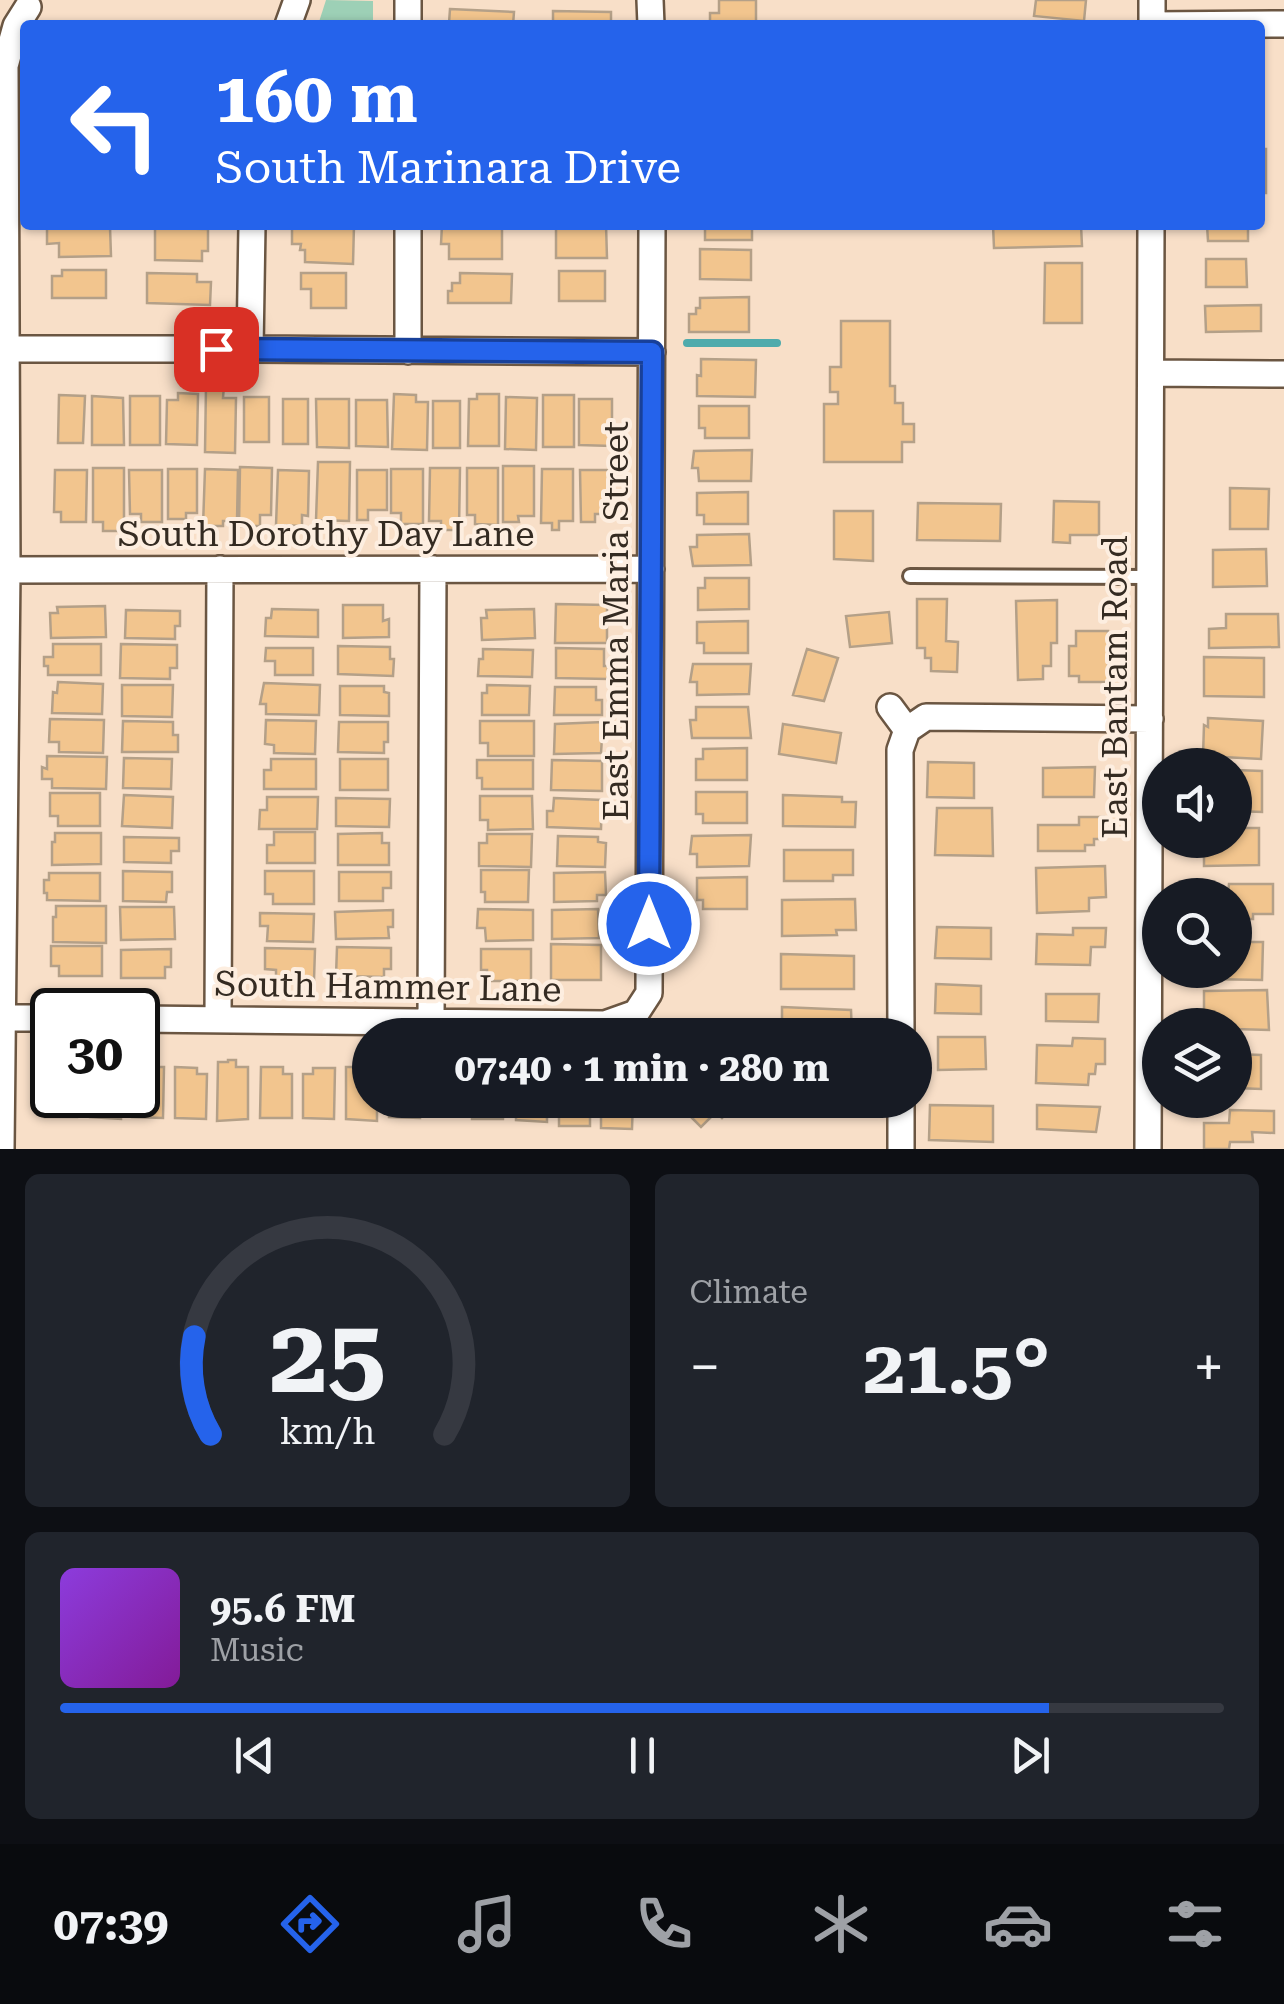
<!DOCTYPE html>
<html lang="en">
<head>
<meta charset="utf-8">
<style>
	:root { --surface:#171b24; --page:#20242c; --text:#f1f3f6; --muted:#9ea1a6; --line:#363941; --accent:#2563eb }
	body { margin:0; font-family:"Roboto Serif",serif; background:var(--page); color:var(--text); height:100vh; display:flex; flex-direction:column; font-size:38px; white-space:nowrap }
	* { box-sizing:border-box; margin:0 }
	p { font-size:32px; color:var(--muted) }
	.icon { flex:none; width:55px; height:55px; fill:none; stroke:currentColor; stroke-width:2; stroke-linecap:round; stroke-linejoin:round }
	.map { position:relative; height:1149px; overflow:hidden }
	.details { display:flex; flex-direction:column; gap:25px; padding:25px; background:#0d0f14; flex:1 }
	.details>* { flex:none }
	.banner { position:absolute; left:20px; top:20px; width:1245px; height:210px; border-radius:10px; box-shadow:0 2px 8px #0004; background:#2563eb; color:#fff; overflow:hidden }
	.controls { position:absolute; left:1142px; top:748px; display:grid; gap:20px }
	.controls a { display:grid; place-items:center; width:110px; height:110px; border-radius:50%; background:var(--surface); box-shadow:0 2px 8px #0004; font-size:50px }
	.speed { position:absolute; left:30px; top:988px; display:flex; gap:20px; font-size:50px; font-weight:700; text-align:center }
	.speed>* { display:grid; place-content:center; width:130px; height:130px; border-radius:50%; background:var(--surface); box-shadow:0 2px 8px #0004; line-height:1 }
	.speed .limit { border:5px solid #111; border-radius:15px; background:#fff; color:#111 }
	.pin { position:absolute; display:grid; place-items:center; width:85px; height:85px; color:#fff; margin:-42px; border-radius:20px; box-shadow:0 5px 15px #0006 }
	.me { position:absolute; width:110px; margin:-55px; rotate:0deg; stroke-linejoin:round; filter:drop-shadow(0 0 8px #0008) }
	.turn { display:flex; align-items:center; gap:35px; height:210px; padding:0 30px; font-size:45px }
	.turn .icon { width:130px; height:130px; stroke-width:2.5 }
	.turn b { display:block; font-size:70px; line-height:85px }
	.big { font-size:75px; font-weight:700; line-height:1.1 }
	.details .widget { flex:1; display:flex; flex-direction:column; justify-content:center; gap:15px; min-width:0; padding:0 35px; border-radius:15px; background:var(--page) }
	.details .dial { align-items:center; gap:0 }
	.dial svg { height:260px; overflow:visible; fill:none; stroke:var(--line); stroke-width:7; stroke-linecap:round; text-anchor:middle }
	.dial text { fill:var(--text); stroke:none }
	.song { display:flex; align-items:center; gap:30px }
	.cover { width:120px; height:120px; border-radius:15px; background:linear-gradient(135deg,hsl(270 70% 55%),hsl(290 70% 35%)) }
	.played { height:10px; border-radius:5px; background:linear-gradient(90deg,var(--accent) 85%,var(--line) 85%) }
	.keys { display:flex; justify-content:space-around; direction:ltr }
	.heat { display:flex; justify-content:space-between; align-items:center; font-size:55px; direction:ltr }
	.details .tiles { flex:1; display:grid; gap:25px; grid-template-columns:1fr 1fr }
	.widget:last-child { grid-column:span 2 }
	.trip { position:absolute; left:352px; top:1018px; width:580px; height:100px; border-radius:50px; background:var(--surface); box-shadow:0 2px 8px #0004; font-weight:700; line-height:100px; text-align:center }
	.tab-bar { display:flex; height:160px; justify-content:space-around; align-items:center; background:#090b0e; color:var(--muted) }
	.tab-bar .icon { width:70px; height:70px }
	.tab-bar .selected { color:var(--accent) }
	.tab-bar b { font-size:45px; color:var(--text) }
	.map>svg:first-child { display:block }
</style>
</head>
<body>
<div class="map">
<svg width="1284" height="1149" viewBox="0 0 1284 1149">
	<rect width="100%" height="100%" fill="#f8dfc8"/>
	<!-- green -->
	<path fill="#9dd0b6" d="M326,0L373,1V25H318Z"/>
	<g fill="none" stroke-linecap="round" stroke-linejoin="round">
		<!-- stream -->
		<path stroke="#4fabac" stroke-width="8" d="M687,343H777"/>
	</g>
	<!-- building -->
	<path fill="#f2c58e" stroke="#b4a088" stroke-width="2.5" d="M719,0H756V25H710V13H719Z
		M1036,0H1086L1084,21L1034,16Z
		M450,9L514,12L513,25H457L449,23Z
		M553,11L611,12V25H553Z
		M1260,149H1266V193H1260Z
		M292,225H354L353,264L305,262V250H300L301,244H292Z
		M442,225H502V259H449V244H441Z
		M556,225H606L607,258H556Z
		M705,225H752V240H705Z
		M993,225H1081L1082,246L994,248Z
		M1207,225H1248V241H1208Z
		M110,227L111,256L59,257V243L47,244V228Z
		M155,228L208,229V251H202V261L155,260Z
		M700,249L751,250V280L700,279Z
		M1206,259H1246L1247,287H1206Z
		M1045,263H1082V323H1044Z
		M62,270H106V298H52V276H62Z
		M559,271H605V301H559Z
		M147,273L197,274V282H211L210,305L147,303Z
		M301,273H346V308H311V289H301Z
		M460,273L512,274L511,303H448V291H452V283H460Z
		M749,297V332H689V314H696V308H700V298Z
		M1261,305V331L1206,332L1205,306Z
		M841,321H890V386H895V403H903V424H914V442H902V462H824V404H838V392H830V367H841Z
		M701,359L756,360L755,397L697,396V375L701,376Z
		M206,386H224L223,398H236L235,453L205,452Z
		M178,393L198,394L197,445L166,444L167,400H178Z
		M394,394L416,395V402H428L427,450L392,449Z
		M477,394H499V446H468L469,399H477Z
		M59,395L85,396L83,443H58Z
		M543,395H574V447H543Z
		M92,396L123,398L124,445H92Z
		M130,396H160V445H130Z
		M244,397H269V442H244Z
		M506,397L537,398L536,450L505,449Z
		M283,399H308V444H283Z
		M316,399H349V448L317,447Z
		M579,399H612V446L579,445Z
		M356,400H387L388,447L356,446Z
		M433,401H460V448H433Z
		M699,406H749V438H705V428H699Z
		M752,450L751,481H699L698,468H692L694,451Z
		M318,462H350L349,521L316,520Z
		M503,466H534V516H518L519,522H503Z
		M240,467L272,468L271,515H260V526H239Z
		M93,468H124V531H103V522H93Z
		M430,468H460L459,530H441V521H429Z
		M467,468H498V525L475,524V515H467Z
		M168,469H197V513H186V519H168Z
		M205,469L238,470L237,521H223V526H203Z
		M391,469H423V524H401V513H391Z
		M542,469H573V521H559V530H552V523H541Z
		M55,470H87L86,522H61V512H54Z
		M129,470H162V522H141V514H130Z
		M278,470L309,471L308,516L302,515V526L276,525Z
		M357,470H387V510H368V520H357Z
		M580,470H610V514H595V522H581Z
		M1230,488L1269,489L1268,529H1230Z
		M748,492V524H704V515H697V493Z
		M1054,501L1099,502V535H1070V543L1053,542Z
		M918,503L1001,504L1000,541L917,540Z
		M834,511H873V561L834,559Z
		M749,534L751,565L693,566L690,547H697V535Z
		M1266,549L1267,586L1213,587V550Z
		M705,578H749V609L698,610V588H705Z
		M917,599H947L946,641L958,642L957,672L931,671V658H925V648H917Z
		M1057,600V643H1051V666H1043V679L1018,680L1016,601Z
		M556,604L607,605V643H555Z
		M343,605H383V621L389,619V637L343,638Z
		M105,606L106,637L51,638L50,613H58L57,607Z
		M272,609L318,610V637L265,636L266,618H271Z
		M534,609L535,638L482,640L481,618H487L486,610Z
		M126,610L180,611V626H175V639L125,638Z
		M889,612L892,643L850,647L846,616Z
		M1226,614H1278L1279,647L1209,648V629L1226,628Z
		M748,621V653H704V643H697V622Z
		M1076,631H1108V682H1079V676H1069V646H1076Z
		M53,644H101V675H48V666H44V657H53Z
		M121,644L177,645V668H170V679L120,678Z
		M338,646L390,647V659H394L393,676L338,674Z
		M266,648H313V675H275V661H265Z
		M556,648L604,649V666H608V679L556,678Z
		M483,649L533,650L532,677L478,676L479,659H483Z
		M807,649L838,658L824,701L793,695Z
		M1204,657L1264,658V697L1204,696Z
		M693,664H751L749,694L697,695V682H690Z
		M58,682L103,684L102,714L52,713L53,692L57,693Z
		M264,683L320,685L319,715L266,714V704H260Z
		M122,685H173L172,717L122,716Z
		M487,685L530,686L529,715H482V693H487Z
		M340,686H384V692L389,693V716L340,715Z
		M555,687H596V700H602V715H554Z
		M696,707H748L751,738H692L690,720H696Z
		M1208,718L1263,721L1261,759L1203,756L1204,725L1208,727Z
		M50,719L104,720L103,753L59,752V742H49Z
		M266,720L316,721L315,754L274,753V745L265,744Z
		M123,721L173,722V735H178V752H122Z
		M480,721H534V756H488V743H480Z
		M339,722H388V742H384V753L338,752Z
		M603,722L601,753L554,754L555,724Z
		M783,724L841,733L836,763L779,754Z
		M747,748V780H696V759H703V749Z
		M47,756L107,757L106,789L52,788V779H42V767L47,769Z
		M124,758L172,759L171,789L123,788Z
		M271,759H316V789H264V770H271Z
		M340,759H388V790H340Z
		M477,760H533V789H482V778H477Z
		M552,760L602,761V791L551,790Z
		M928,762L974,763V798L927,797Z
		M1095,767L1094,797H1043V768Z
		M1235,770L1262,771V812L1235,811Z
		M696,792H747V823H703V814H696Z
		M50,793H100V826H58V816H50Z
		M124,795L173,797L172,828L122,826Z
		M783,795L842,797V802H856L855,827L783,826Z
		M480,796H532L533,829L488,830V820H480Z
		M267,797H318L317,829H259L260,810H267Z
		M336,798L390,799L389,827L336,826Z
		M554,798L602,800L601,829L547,827V811H553Z
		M937,808H992L993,856L935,855Z
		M1079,817H1104V839H1094V845H1085V851H1038V825H1079Z
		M1235,828H1259V865L1204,866V840H1235Z
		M274,832H315V863H267V845H274Z
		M55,833H101V864L52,865V842H55Z
		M382,833V843H389V865H338V834Z
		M487,834H532L531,867L479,866V843H487Z
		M751,835L749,866L697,867V854H690L692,836Z
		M558,836L598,837V842L606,843L605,867L557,866Z
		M124,837L179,838V851H171V863L124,862Z
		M784,850H853V875H833V881H784Z
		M1105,866L1106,897L1089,898V911L1037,913L1036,868Z
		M481,870H529L528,902H485V892H481Z
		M123,871L172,872V892H167L166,902L123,901Z
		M265,871H314V904H273V894H265Z
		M339,872H391V888H383V901H339Z
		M605,872L606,895H597V901L554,902V873Z
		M49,873H100V901L47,900V893H44V880H49Z
		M747,877V909H703V900H697V878Z
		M1229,884H1273V914H1253V919H1235V895H1228Z
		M855,899L856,930H836L837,935L782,936V900Z
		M56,906H106V943L53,942V917H56Z
		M120,907H174L175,939L121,940Z
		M478,909L533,910V940L486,941L485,928H477Z
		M598,909L599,938L552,939V910Z
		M393,910V927H388L389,938L336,939L335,912Z
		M260,913L314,914L313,942L267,941L268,926H260Z
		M937,927L991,928V959L935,958Z
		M1073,928H1106L1105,947H1091L1090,965L1036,964L1037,934L1073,935Z
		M1235,942H1263L1262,980L1208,979V970H1235Z
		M551,944L601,945V980H551Z
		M51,946H102V976H59V966H51Z
		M337,947L391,948V969H384V977L336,976Z
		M265,948L315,949L314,980H276V970L265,969Z
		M171,949V967H165V978H121V950Z
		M481,949H531V981H487V970H481Z
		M781,954L854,956V989H781Z
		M936,984L981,986V1014L935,1013Z
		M1267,990L1269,1030L1235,1029V1025H1204V991Z
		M1046,994H1099L1098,1022L1046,1021Z
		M782,1007L851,1010L852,1035H782Z
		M938,1037H985L986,1069L938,1070Z
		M1073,1038L1105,1039V1064H1096L1095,1074H1089L1088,1085L1036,1083L1037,1045L1072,1046Z
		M1235,1054L1261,1055V1089L1235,1088Z
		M228,1060H236V1067H248V1119L217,1121L218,1062H228Z
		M359,1060L370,1062V1100H377V1121L346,1119V1067H359Z
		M142,1067H164L163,1118L132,1117V1095H138V1073H142Z
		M175,1067L197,1068V1074H207L206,1119L175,1118Z
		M261,1067H283V1074H292V1118H260Z
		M313,1068H335L334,1119L303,1118V1074H313Z
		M46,1073H52V1095H77V1117H45Z
		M90,1095H121V1119L90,1117Z
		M389,1100H420V1118L389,1117Z
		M472,1100H504L503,1119H472Z
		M516,1100H547V1122L516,1120Z
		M559,1100H590V1126H559Z
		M601,1100H633L632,1129L601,1128Z
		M676,1100H740L722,1118L716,1112L701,1127L675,1101Z
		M930,1105L993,1106V1142L929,1140Z
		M1037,1105L1100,1107L1096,1132L1037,1129Z
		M1230,1110L1274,1111V1133L1252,1132L1253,1142H1230L1229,1149H1204V1123H1229Z"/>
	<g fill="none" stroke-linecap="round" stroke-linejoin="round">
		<defs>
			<path id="lane" d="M910,576L1150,577"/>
			<path id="street" d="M408,0V25
				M650,0L651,25
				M288,25L297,0
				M1152,25L1284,24
				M1152,25V0
				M408,225V351
				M0,349H250L652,352
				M250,349L252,225
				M1151,373L1284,374
				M0,570L651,569
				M890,707L907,730
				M907,730L926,717L1150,719
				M0,1018H52
				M138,1019L605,1024L636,1013L649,993L652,225
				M218,1020L220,569
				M431,1022L433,569
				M901,1035L900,750L907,730
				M901,1100V1149
				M1,1149L7,570L5,66L16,26L28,7
				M1148,1149L1151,225"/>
		</defs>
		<!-- lane casing -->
		<use href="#lane" stroke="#6b5642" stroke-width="18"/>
		<!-- street casing -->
		<use href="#street" stroke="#6b5642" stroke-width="30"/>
		<!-- lane -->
		<use href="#lane" stroke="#fff" stroke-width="12"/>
		<!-- street -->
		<use href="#street" stroke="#fff" stroke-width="25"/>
	</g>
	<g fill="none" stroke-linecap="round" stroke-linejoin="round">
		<defs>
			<path id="route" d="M216,349L652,352L649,924"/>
		</defs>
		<!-- route casing -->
		<use href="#route" stroke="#184099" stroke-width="25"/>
		<!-- route -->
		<use href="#route" stroke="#2563eb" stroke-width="18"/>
	</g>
	<g text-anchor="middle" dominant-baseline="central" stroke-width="8" stroke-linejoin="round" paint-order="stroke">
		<!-- street labels -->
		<g font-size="35" fill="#342b22" stroke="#fdeee0">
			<text x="326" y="534">South Dorothy Day Lane</text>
			<text transform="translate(616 621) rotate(-90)">East Emma Maria Street</text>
			<text transform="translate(1115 687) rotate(-90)">East Bantam Road</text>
			<text transform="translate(388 987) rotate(1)">South Hammer Lane</text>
		</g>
	</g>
</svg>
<div class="controls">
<a><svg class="icon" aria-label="sound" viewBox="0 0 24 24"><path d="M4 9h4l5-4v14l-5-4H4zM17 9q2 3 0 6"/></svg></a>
<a><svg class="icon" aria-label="search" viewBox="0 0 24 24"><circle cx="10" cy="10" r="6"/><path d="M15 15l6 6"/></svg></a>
<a><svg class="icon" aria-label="layers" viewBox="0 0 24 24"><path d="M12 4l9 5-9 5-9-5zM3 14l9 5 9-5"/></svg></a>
</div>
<div class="speed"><div class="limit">30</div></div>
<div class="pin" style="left:216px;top:349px;background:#d93025"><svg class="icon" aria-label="arrive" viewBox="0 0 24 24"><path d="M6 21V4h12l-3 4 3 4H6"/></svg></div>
<svg class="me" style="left:649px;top:924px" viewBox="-20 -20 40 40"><circle r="17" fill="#2563eb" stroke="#fff" stroke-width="3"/><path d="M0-11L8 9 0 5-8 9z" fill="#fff"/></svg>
<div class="trip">07:40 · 1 min · 280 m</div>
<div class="banner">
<div class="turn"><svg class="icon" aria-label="left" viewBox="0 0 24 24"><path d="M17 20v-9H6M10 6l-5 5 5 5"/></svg><div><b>160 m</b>South Marinara Drive</div></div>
</div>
</div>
<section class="details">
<div class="tiles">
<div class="widget dial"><svg viewBox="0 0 100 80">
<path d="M14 69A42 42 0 1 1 86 69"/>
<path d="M14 69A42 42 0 0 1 9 39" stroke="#2563eb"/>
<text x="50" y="56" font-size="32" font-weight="700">25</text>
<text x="50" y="72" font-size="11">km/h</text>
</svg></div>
<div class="widget"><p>Climate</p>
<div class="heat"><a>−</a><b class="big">21.5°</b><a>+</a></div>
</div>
<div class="widget">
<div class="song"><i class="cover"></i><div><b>95.6 FM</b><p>Music</p></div></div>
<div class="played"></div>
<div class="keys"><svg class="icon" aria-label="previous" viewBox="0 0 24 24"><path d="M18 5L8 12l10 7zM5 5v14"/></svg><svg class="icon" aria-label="pause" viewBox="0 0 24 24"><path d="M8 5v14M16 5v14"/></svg><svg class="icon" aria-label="next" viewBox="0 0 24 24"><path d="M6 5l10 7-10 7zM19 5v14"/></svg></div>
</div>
</div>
</section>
<nav class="tab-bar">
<b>07:39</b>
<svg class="icon selected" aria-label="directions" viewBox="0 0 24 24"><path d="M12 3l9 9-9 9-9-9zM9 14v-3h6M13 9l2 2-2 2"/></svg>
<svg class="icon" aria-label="music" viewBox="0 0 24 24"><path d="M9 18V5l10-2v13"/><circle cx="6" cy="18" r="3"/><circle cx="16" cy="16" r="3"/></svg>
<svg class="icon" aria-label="phone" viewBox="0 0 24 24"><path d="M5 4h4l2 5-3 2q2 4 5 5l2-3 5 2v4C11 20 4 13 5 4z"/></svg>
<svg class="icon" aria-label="climate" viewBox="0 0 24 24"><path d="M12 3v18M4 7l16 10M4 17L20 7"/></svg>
<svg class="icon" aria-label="car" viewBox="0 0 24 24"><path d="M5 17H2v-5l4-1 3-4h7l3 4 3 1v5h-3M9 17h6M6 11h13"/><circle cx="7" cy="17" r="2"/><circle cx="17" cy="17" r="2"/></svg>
<svg class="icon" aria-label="filters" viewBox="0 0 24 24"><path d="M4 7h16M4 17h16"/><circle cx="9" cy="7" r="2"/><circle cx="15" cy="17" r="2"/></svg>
</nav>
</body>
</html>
